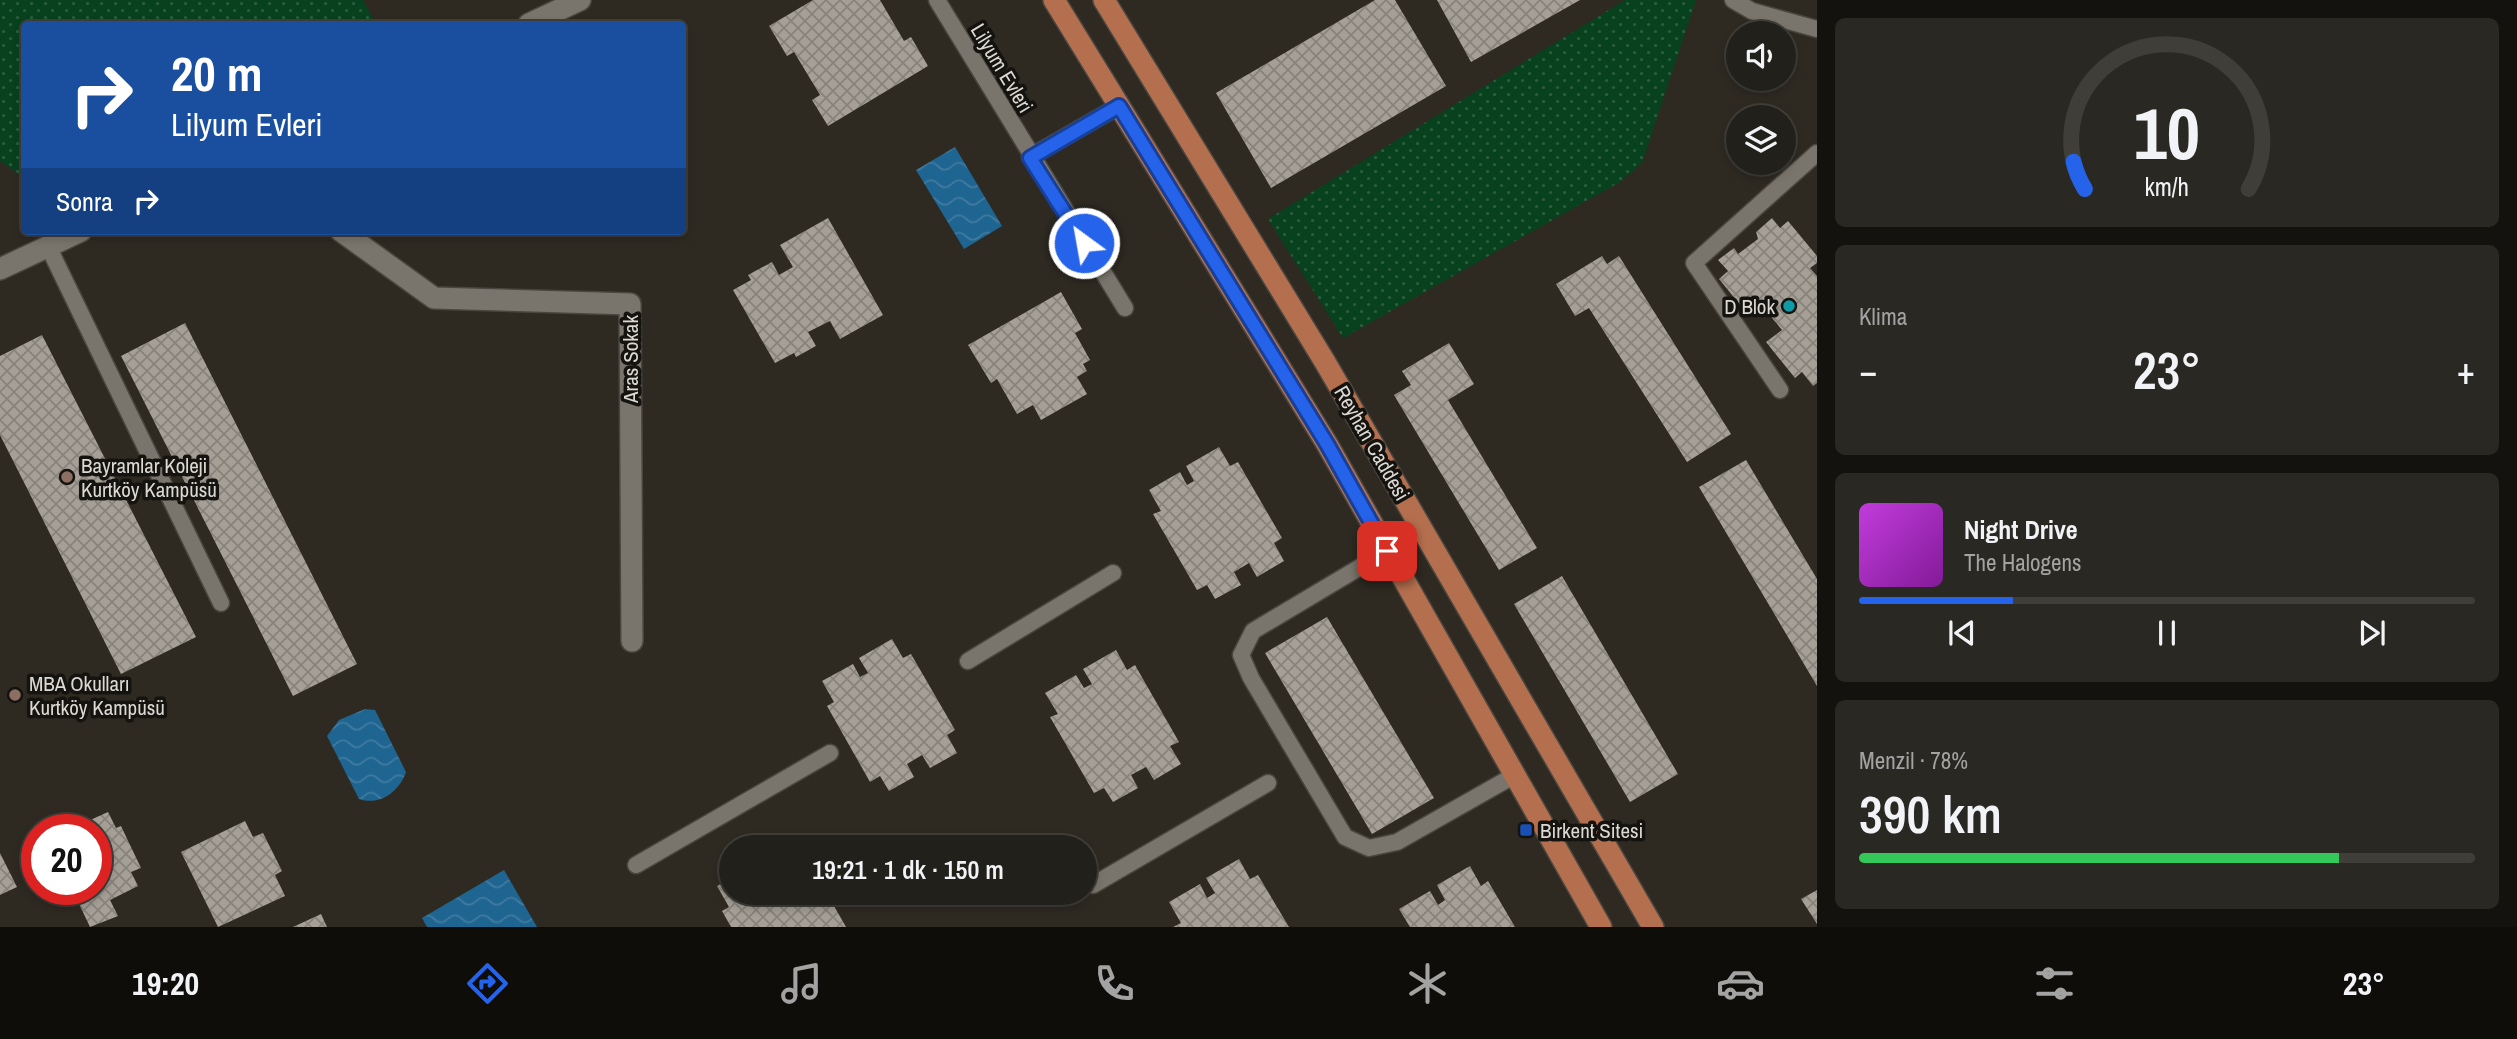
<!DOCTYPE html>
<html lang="tr">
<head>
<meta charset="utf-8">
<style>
	:root { --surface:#22201a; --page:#2a2823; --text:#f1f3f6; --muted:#a2a3a2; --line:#3f3e39; --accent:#2563eb }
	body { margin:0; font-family:"Archivo Narrow",sans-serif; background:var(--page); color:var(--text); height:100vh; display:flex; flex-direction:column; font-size:26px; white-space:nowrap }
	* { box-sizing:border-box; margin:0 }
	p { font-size:23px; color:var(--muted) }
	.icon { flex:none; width:38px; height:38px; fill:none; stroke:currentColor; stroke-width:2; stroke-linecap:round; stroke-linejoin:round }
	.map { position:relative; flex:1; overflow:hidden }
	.drawer { display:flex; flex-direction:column; gap:18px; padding:18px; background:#13120e; width:700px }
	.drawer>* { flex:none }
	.top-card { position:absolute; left:21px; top:21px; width:665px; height:214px; border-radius:7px; box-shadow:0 4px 10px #0003,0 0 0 2px var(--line); background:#1a4fa0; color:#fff; overflow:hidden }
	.tools { position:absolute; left:1726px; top:21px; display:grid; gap:14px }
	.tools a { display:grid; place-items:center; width:70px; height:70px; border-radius:50%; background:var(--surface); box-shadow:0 4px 10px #0003,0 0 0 2px var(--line); font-size:35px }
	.speed { position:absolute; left:21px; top:814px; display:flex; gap:14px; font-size:35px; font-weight:700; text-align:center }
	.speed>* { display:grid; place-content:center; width:91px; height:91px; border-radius:50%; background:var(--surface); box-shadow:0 4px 10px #0003,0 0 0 2px var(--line); line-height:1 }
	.speed .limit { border:10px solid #d22; background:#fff; color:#111 }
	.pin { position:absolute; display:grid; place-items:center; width:60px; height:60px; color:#fff; margin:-30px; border-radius:14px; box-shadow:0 4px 10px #0006 }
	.me { position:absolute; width:77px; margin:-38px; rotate:328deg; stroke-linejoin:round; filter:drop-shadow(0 0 5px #0008) }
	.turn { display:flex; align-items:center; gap:24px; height:147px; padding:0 35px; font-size:32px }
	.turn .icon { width:91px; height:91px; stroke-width:2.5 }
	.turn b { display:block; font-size:49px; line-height:60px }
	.then { display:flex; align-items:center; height:66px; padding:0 35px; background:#0003; gap:14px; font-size:26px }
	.big { font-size:52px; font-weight:600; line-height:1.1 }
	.drawer .widget { flex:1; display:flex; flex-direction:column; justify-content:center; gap:10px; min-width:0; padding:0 24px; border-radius:10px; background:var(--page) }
	.drawer .dial { align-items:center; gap:0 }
	.dial svg { height:182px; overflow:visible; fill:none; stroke:var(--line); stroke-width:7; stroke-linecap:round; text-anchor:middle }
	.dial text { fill:var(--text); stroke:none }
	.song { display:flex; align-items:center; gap:21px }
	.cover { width:84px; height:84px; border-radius:10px; background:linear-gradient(135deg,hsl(290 70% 55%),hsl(290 70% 35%)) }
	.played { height:7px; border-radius:4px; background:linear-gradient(90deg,var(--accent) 25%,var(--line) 25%) }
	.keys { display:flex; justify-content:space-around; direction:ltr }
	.heat { display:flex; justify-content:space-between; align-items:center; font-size:38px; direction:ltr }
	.charge { height:10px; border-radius:5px; background:linear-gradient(90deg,#34c759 78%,var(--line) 0) }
	.trip { position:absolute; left:719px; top:835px; width:378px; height:70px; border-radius:35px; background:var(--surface); box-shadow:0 4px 10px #0003,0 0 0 2px var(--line); font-weight:600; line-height:70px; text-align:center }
	.tabs { display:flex; height:112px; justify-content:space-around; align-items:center; background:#0e0d0a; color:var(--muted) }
	.tabs .icon { width:49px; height:49px }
	.tabs .current { color:var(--accent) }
	.tabs b { font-size:32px; color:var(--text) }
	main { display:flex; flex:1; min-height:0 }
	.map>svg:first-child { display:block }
</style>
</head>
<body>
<main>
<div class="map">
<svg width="1817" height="927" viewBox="0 0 1817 927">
	<defs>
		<pattern id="grass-dots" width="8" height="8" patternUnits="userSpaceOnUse" patternTransform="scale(1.75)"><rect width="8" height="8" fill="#08411e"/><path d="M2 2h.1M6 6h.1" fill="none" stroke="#2b5c3e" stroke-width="1.8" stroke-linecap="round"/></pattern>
		<pattern id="water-waves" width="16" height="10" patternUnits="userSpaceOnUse" patternTransform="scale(1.75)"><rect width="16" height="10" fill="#1f6591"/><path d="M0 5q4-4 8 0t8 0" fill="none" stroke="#3f7aa0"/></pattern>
		<pattern id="building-cross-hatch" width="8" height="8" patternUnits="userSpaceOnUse" patternTransform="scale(1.75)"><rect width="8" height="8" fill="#a59f96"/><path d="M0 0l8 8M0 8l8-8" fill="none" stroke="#87837c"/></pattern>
	</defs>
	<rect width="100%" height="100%" fill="#2e2a22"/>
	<!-- grass -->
	<path fill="url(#grass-dots)" d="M0,0H363L374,21L367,24H24V178L0,161Z
		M1625,0H1696L1642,163L1620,182L1343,338L1268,219Z"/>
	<!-- water -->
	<path fill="url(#water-waves)" d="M955,147L1002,226L964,249L916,170Z
		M365,709L375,710L406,772C399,792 380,806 359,799L327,736L339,720Z
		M504,870L537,927H427L422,918Z"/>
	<!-- building -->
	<path fill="url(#building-cross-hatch)" d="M813,0H880L904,41L911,37L928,66L828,126L812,100L820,95L794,52L787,56L769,26Z
		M1375,0H1395L1446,86L1271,188L1216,93Z
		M1437,0H1580L1471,62Z
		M828,218L883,315L840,339L830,321L808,332L816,346L796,357L794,353L775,363L733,290L751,280L748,275L772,262L779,275L793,267L780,245Z
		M1772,218L1780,228L1788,221L1817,256V263L1810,268L1817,276V383L1813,386L1802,372L1795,378L1766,342L1782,330L1758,301L1745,311L1719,279L1728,271L1718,260L1734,248L1738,254L1758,239L1756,232Z
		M1602,256L1607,264L1619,256L1731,434L1687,462L1589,308L1575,316L1556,284Z
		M1061,292L1082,329L1075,333L1090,360L1083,364L1087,371L1077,377L1087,394L1041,420L1033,405L1017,414L997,379L991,383L968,345Z
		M185,323L357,664L293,696L121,356Z
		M42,335L196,637L121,674L0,435V356Z
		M1449,343L1474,384L1448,400L1537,548L1499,570L1394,395L1411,385L1402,371Z
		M1219,447L1230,466L1238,462L1282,538L1274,543L1284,561L1257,577L1249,563L1234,572L1241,585L1215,599L1207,585L1197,590L1153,514L1161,511L1149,490L1180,472L1187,485L1194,481L1186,466Z
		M1746,460L1817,579V686L1699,487Z
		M1562,576L1678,774L1630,802L1514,604Z
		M1327,617L1434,798L1372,834L1265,653Z
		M892,639L903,658L911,654L955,730L947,735L957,753L930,768L922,755L907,764L914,777L889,791L880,776L870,782L827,706L834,702L822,681L853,664L860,677L868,673L859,658Z
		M1116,650L1127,670L1135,665L1179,742L1170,746L1181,764L1154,780L1146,767L1131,775L1138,788L1113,802L1104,788L1094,793L1050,717L1058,714L1045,693L1076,675L1084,688L1092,684L1083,669Z
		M108,812L116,828L121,826L141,868L131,872L138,886L110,900L118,916L90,927L72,889H96V830H44L73,816L77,826Z
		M245,821L253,837L263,833L282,871L275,875L285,896L218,927L181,852Z
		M0,853L17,887L0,895Z
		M1239,859L1250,879L1258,875L1289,927H1173L1181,923L1169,902L1200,884L1207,898L1215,893L1206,878Z
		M1470,866L1481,886L1488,881L1515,927H1410L1399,909L1430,891L1438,905L1445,900L1437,885Z
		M732,878V892H826L846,927H731L722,911L729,907L717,886Z
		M1817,890V924L1801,899Z
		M321,914L327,927H293Z"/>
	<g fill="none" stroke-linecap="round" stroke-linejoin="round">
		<defs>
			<path id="service" d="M937,0L1125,308
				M1733,0L1752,11L1817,29
				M1030,157L1119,106
				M48,246L221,603
				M1780,390L1694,263L1817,153
				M1387,551L1253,631L1241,655L1251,678L1345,837L1369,848L1397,842L1515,775
				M968,661L1113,573
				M636,865L830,753
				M1093,885L1268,783"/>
			<path id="minor" d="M529,24L580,0
				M341,231L434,298L630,304L632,641
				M0,269L81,231"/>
			<path id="primary" d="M1054,0L1327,444L1601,927
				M1104,0L1325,362L1653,927"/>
		</defs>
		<!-- service casing -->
		<use href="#service" stroke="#4a463f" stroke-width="19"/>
		<!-- minor casing -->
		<use href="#minor" stroke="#4a463f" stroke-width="24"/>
		<!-- primary casing -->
		<use href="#primary" stroke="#4a463f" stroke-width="24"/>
		<!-- service -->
		<use href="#service" stroke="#7a756c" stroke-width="16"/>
		<!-- minor -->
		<use href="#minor" stroke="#7a756c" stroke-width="21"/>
		<!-- primary -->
		<use href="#primary" stroke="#b46f4e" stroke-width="21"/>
	</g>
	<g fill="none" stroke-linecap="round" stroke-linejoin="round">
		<defs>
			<path id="route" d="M1084,243L1030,158L1119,106L1327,444L1387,551"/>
		</defs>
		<!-- route casing -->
		<use href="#route" stroke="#184099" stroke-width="18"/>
		<!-- route -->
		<use href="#route" stroke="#2563eb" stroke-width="12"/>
	</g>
	<!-- markers -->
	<circle fill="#0f9aa8" stroke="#15130f" stroke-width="2.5" cx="1789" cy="306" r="7"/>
	<g fill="#8d6e63" stroke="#15130f" stroke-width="2.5">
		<circle cx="67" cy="477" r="7"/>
		<circle cx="15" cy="695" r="7"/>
	</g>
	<rect fill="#1a4fb4" stroke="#15130f" stroke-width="2.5" x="1519" y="823" width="14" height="14" rx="3.5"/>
	<g text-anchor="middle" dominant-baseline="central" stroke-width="7" stroke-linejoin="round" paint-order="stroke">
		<!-- street labels -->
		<g font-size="21" fill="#dcd9d4" stroke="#15130f">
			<text transform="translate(1002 68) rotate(59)">Lilyum Evleri</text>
			<text transform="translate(630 359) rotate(-90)">Aras Sokak</text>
			<text transform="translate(1372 443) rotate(60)">Reyhan Caddesi</text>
		</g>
		<!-- poi labels -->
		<g font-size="21" fill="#dcd9d4" stroke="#15130f" text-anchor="start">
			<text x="1775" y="306" text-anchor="end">D Blok</text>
			<text x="81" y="465">Bayramlar Koleji<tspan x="81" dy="24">Kurtköy Kampüsü</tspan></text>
			<text x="29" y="683">MBA Okulları<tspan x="29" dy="24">Kurtköy Kampüsü</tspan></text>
			<text x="1540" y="830">Birkent Sitesi</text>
		</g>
	</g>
</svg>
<div class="tools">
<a><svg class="icon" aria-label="sound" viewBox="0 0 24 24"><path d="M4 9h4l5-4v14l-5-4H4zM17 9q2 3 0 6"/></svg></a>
<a><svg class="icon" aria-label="layers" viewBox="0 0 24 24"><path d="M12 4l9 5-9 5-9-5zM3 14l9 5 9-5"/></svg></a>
</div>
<div class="speed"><div class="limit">20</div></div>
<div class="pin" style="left:1387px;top:551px;background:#d93025"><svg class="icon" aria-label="arrive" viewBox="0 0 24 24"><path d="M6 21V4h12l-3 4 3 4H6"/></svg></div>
<svg class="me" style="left:1084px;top:243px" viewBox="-20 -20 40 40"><circle r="17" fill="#2563eb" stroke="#fff" stroke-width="3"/><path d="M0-11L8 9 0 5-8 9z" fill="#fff"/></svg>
<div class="trip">19:21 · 1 dk · 150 m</div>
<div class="top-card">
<div class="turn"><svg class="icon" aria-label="right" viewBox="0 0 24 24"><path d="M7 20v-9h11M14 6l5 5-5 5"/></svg><div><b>20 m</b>Lilyum Evleri</div></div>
<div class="then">Sonra<svg class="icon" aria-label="right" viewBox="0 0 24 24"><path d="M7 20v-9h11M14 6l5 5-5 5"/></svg></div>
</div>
</div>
<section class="drawer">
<div class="widget dial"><svg viewBox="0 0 100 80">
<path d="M14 69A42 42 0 1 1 86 69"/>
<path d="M14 69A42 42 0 0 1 9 57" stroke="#2563eb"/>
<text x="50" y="56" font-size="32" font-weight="700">10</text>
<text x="50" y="72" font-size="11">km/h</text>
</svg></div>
<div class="widget"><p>Klima</p>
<div class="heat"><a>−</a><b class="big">23°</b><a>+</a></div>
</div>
<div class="widget">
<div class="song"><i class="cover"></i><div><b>Night Drive</b><p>The Halogens</p></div></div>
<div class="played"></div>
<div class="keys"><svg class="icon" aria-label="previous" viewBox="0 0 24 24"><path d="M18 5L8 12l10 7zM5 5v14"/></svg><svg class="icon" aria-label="pause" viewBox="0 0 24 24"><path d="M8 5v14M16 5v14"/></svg><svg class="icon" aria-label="next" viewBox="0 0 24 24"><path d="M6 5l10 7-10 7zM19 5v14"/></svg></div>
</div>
<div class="widget"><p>Menzil · 78%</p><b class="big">390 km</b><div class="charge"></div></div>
</section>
</main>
<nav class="tabs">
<b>19:20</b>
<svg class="icon current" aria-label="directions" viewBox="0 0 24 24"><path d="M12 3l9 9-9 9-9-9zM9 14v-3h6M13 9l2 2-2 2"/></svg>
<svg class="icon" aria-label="music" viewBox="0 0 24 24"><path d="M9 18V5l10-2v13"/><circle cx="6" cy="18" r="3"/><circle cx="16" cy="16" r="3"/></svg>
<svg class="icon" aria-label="phone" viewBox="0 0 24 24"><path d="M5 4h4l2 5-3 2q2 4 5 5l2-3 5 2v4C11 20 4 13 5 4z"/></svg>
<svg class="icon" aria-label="climate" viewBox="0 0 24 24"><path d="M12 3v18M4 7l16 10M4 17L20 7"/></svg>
<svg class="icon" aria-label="car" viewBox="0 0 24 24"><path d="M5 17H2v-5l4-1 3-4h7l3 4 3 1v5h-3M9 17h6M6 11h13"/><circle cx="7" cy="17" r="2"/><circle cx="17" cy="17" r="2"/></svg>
<svg class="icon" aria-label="filters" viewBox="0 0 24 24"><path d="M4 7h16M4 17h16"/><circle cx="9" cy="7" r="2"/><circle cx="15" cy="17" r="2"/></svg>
<b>23°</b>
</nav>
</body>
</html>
